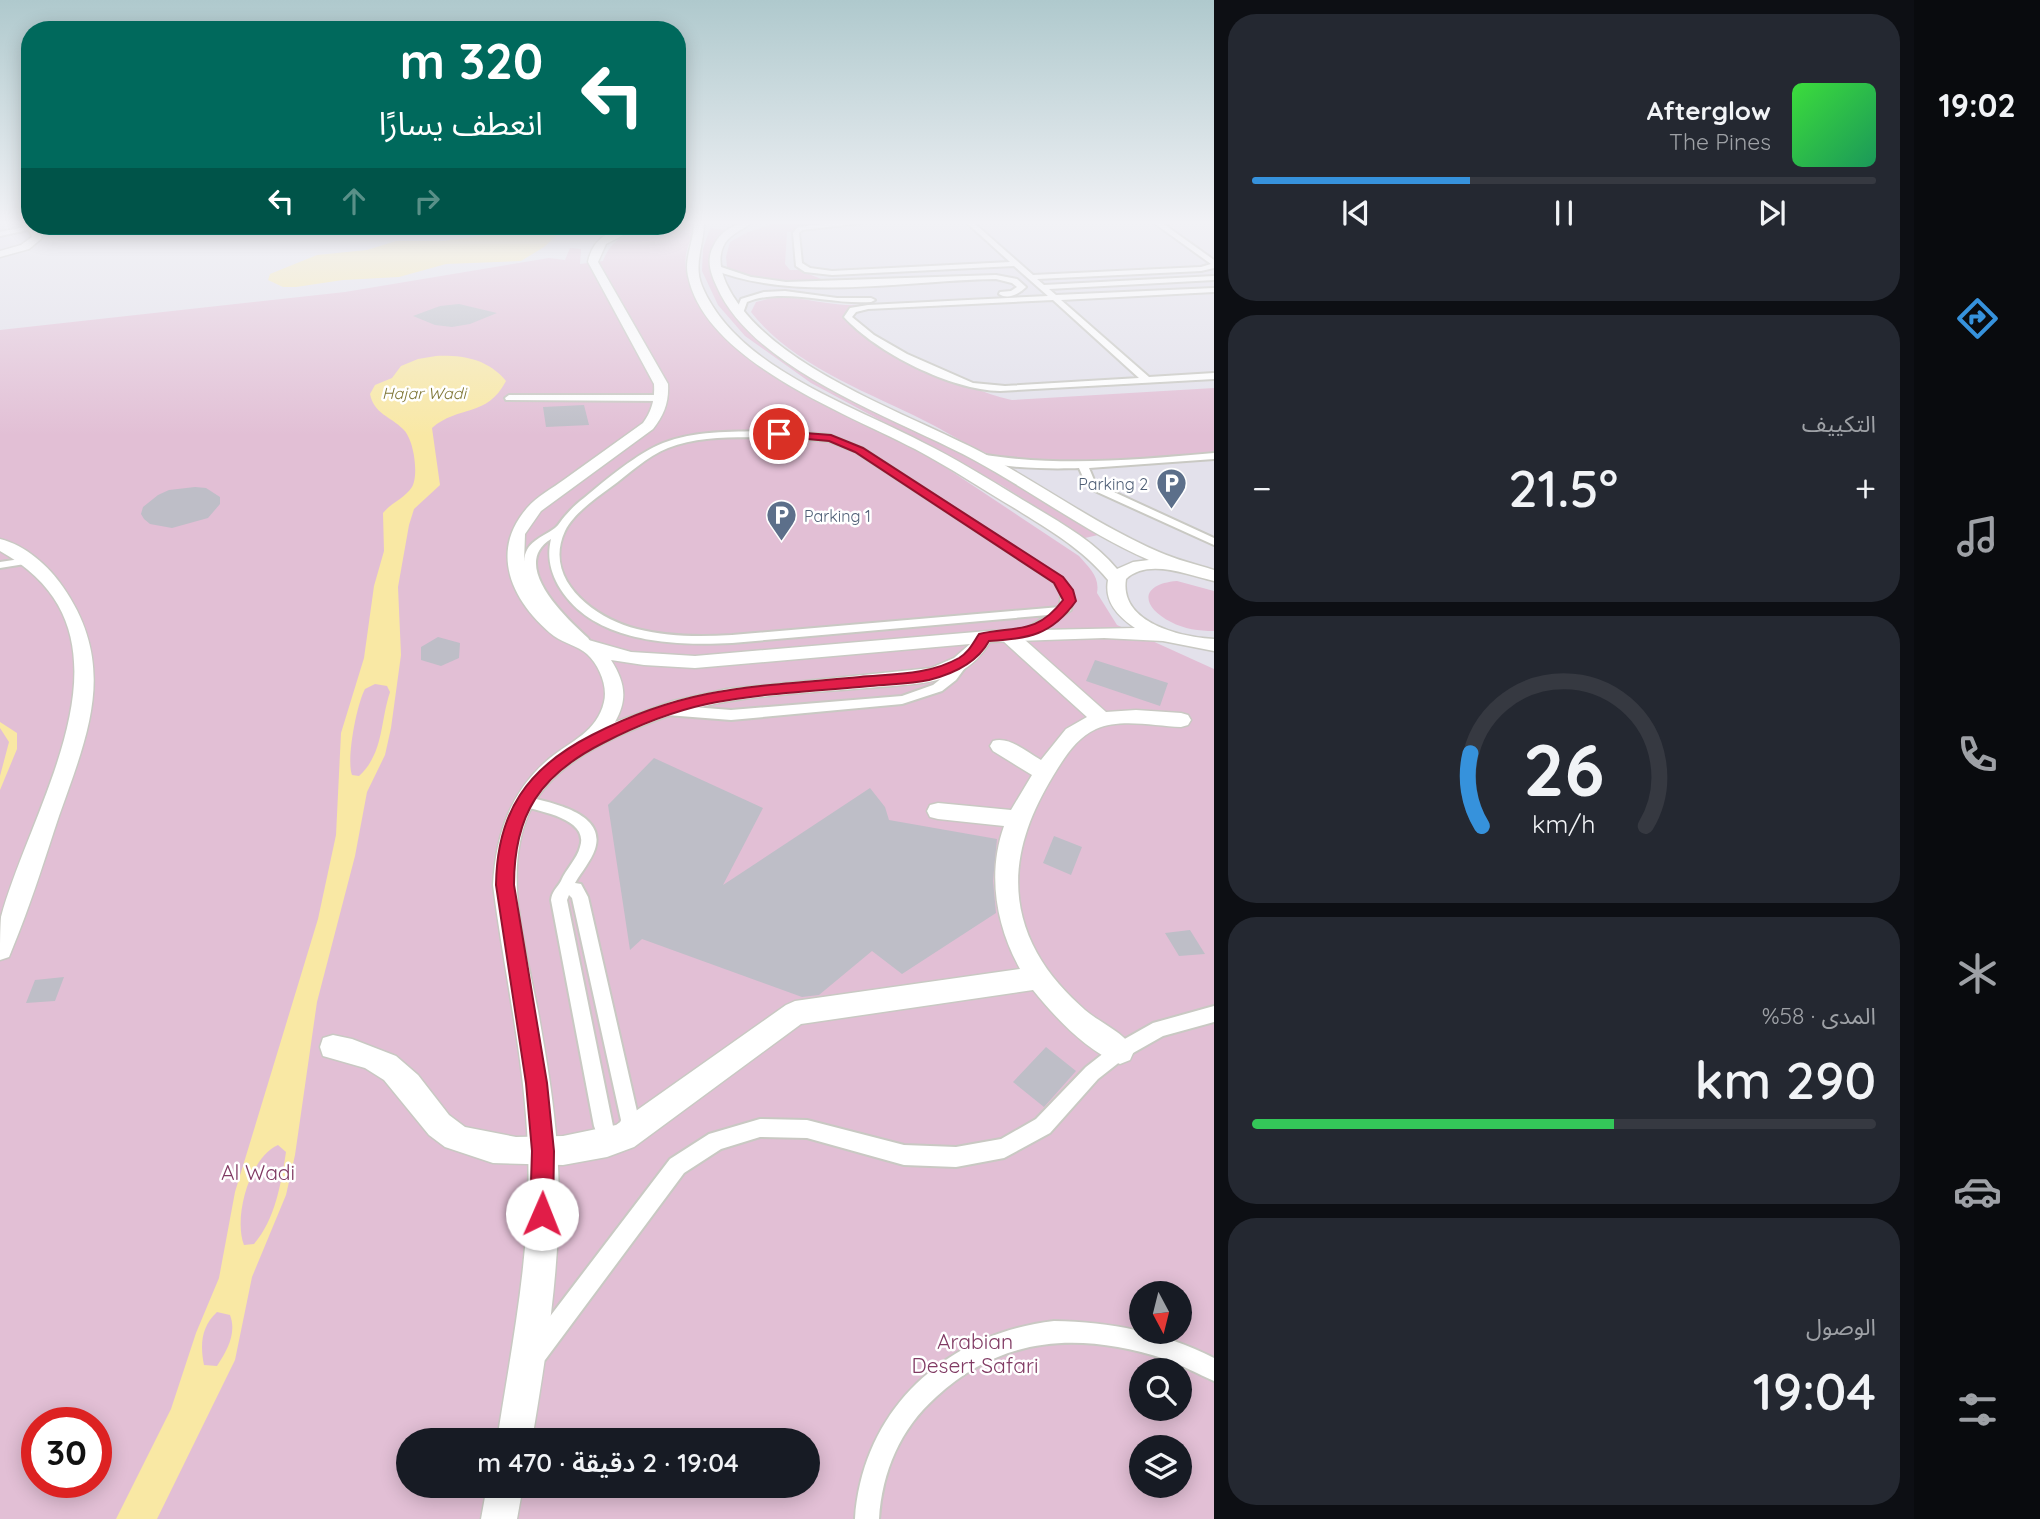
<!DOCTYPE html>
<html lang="ar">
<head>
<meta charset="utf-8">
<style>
	:root { --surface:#171b24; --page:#242831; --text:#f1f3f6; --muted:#9ea1a6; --line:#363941; --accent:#3692dc }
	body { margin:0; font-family:Quicksand,"Noto Sans Arabic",sans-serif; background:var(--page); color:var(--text); direction:rtl; height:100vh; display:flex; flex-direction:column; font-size:26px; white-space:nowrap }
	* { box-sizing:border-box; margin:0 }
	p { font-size:23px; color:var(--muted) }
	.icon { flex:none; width:38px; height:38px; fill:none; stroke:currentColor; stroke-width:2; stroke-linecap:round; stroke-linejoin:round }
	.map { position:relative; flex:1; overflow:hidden; direction:ltr }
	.panel { display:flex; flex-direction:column; gap:14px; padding:14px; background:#0d0f14; width:700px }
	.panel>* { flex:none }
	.banner { position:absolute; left:21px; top:21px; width:665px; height:214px; border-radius:28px; box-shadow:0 4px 18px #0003; direction:rtl; background:#00695c; color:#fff; overflow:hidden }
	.needle { width:46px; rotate:173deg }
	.controls { position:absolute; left:1129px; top:1281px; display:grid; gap:14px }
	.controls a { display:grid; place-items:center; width:63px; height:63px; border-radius:50%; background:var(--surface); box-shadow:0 4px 18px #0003; font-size:35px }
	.speed { position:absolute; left:21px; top:1407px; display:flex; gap:14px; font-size:35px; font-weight:700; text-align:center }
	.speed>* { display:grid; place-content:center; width:91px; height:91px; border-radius:50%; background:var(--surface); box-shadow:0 4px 18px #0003; line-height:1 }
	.speed .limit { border:10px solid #d22; background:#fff; color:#111 }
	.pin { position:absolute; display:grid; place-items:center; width:60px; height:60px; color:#fff; margin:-30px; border:4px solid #fff; border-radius:50%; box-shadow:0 2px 7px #0007 }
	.me { position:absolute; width:77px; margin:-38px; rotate:1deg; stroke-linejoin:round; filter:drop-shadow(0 0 5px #0008) }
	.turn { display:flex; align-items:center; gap:24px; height:147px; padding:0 28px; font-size:32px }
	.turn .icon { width:91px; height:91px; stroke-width:2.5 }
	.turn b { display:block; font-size:49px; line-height:60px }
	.lanes { display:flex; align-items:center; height:66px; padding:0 28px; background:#0003; justify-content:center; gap:35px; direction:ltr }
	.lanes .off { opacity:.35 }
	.big { font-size:52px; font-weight:600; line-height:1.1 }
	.panel .tile { flex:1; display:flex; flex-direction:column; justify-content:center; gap:10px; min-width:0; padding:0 24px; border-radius:28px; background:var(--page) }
	.panel .dial { align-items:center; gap:0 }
	.dial svg { height:182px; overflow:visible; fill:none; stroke:var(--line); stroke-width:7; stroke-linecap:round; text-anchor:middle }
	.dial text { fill:var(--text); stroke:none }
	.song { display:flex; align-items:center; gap:21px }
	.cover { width:84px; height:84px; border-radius:10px; background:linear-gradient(135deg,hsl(120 70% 55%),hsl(150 70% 35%)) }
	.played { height:7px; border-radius:4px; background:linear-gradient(90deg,var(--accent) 35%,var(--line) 35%) }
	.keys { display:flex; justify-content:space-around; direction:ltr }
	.heat { display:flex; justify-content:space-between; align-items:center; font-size:38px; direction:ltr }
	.charge { height:10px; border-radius:5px; background:linear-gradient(90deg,#34c759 58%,var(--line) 0) }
	.trip { position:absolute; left:396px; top:1428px; width:424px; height:70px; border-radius:35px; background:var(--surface); box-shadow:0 4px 18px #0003; font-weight:600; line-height:70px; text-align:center; direction:rtl }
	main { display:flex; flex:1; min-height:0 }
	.menu { display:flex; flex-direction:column; width:126px; justify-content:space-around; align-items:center; background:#090b0e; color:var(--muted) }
	.menu .icon { width:49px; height:49px }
	.menu .selected { color:var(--accent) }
	.menu b { font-size:32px; color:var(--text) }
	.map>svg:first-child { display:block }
</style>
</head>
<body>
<main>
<nav class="menu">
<b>19:02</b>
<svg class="icon selected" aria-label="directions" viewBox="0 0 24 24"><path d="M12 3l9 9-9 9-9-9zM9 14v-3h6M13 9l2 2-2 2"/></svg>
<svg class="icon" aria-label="music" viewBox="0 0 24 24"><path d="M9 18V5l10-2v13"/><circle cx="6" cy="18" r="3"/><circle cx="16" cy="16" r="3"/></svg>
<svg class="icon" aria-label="phone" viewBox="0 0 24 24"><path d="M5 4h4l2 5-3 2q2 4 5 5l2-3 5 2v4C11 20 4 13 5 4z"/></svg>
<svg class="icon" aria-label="climate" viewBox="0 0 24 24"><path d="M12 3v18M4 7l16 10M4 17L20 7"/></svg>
<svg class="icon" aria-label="car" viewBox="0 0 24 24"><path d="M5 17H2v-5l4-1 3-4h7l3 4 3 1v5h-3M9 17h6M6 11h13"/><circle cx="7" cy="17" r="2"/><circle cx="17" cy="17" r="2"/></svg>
<svg class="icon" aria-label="filters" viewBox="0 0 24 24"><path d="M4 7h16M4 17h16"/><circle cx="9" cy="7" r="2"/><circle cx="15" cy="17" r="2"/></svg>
</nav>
<section class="panel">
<div class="tile">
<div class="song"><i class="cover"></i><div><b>Afterglow</b><p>The Pines</p></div></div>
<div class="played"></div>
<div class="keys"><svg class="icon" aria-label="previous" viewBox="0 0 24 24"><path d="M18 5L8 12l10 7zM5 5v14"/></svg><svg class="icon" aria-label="pause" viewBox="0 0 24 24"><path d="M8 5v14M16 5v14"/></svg><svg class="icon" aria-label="next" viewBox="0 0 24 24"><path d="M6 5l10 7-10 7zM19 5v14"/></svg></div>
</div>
<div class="tile"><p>التكييف</p>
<div class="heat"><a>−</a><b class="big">21.5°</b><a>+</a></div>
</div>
<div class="tile dial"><svg viewBox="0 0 100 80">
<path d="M14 69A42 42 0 1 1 86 69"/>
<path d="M14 69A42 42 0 0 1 9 37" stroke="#3692dc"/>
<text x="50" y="56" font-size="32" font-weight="700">26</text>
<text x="50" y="72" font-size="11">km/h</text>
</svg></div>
<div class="tile"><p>المدى · 58%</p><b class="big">290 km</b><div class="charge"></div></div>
<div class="tile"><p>الوصول</p><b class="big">19:04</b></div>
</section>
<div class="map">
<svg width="1214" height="1519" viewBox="0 0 1214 1519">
	<rect width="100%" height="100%" fill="#e3e1eb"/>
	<!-- green -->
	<path fill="#e2bfd5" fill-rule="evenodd" d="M677,223H691L694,228C693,236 689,242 687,250C680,275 697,300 711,320L814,398L933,459L1079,556C1089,568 1100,576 1097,593L1117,625L1214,669V1519H0V330L345,292L549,258L565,260L570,248L581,249L580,264L603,261C614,230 648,226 677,226ZM1141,1293H1180V1332H1141ZM1141,1370H1180V1409H1141ZM37,1423H96V1482H37ZM408,1440H807V1486H408ZM1141,1447H1180V1486H1141Z
		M776,223H810L800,226L796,232H787L785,264L790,270H799L826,281C791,286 758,288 727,267L726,257L730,242L748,232Z
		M710,228L726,230L715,243L712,257L717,282L778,352L1008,478L1098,535L1085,538L1003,486L811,383L745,336L718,305L702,271L703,249Z
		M775,297C805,297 833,307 864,305L866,308L847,311C853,343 980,394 1012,400L1214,388V456C1144,460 1071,471 1002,458C978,453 948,432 925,421C866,391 793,366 751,312L756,302Z
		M1177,581L1214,591V631C1199,631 1184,629 1171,622C1140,606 1140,584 1177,581Z"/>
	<!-- water -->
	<path fill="#f9e8a4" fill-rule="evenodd" d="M537,228L557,231L556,236L544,247L521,261L446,264L399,277L343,280L296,287H283L268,280L270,274L317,255L367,250L396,241H444Z
		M436,356C463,355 488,359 506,381C487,418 458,405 432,428L440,485L414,509L409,525L398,587L401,655L391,728L385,755L367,792L355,856L317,1002L295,1155L286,1195L252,1277L235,1360L157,1519H116L171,1409L196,1333L219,1278L235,1192L318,919L336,835L341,733L364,658L374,586L384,551L383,513C391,503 405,498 412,487C419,475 414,439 403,429C390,416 374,414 370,394L375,385L392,378L401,366L418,359ZM375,684L387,686L390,692C380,722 384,753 359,776L352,775C346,760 357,703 365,689ZM278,1145L286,1152C281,1184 275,1220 254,1244L244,1245C233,1217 250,1157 278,1145ZM217,1312L230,1315C237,1333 227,1351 217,1366L204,1365C200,1345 201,1327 217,1312Z
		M0,722L17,733V749L0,790V776L9,742L0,728Z"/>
	<!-- building -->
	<path fill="#bebec7" d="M459,304L497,313L470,324L452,327L435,325L413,316L440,306Z
		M584,405L589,425L546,427L543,407Z
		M195,487L206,488L220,497V504L208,518L172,528L150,524L144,519L141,514L143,507L158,495L169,490Z
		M438,637L460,643L459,658L441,666L421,660V647Z
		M1095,660L1168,683L1160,706L1086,681Z
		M654,758L763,808L723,885L870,788L885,807L889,820L997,839L993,881L996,913L902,974L872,951L819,995L802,997L642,939L630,950L608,805Z
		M1054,836L1082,847L1071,875L1043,863Z
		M1190,930L1205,954L1179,956L1165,933Z
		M64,977L55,1001L26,1003L35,980Z
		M1046,1047L1076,1071L1044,1107L1013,1082Z"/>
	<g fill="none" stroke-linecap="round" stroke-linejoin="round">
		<defs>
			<path id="service" d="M832,223H861L802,230L799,233L802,263L810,268L832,271L1010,262L967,223H974L1033,275L1201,267L1211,264L1154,223H1162L1214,260V268L1201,271L1037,279L1044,285L1214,276V280L1049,289L1056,295L1214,288V292L1061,300L1149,377L1214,373V379L1000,391C951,390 877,353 844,317L850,308L868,305L1048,296L1014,266L832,275L805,272L796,266L793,233L798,227ZM1053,300L1139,378L1005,386L973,383L907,354L874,335L852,317L856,312L868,309Z
				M30,226L32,229L0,236V232Z
				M186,226H286L283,228H189Z
				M715,265L751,277L786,282L996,275L1017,279L1026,287C1019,294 1008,300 999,294L1000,292L1011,291L1017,287L1012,283L996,279C908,280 794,303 712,269Z
				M785,291L837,298H871L875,300L871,302C831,305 783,287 747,302L742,316L735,314L741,299L764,292Z
				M509,395H663L667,398L663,401L506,400L505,398Z
				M779,431L830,435L862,448L1062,578L1073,594L1071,610L1027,638L1021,634L1023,631L1048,615L732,643C673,646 591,643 558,585C550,570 547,556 551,539C509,565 566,618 588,638L590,641L588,644H580C560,625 523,590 524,562C525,541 542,538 555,528C559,525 561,520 565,516C571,509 577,503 584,498C604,481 639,452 663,443C699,429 741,432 779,431ZM779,437L828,441L856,452L1054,582L1061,594L1060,607L732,635C700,637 668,637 637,629C596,619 542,580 565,531C574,513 595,499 611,487C629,474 647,456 668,448C702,434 743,438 779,437Z
				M1214,453V459L1089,468L1094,480L1103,487L1214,538V545L1095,491L1086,484L1079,468C1055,469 992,469 974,457L979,454C1058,467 1135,460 1214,453Z
				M27,558L31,559V563L0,568V562Z
				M964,657L970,661L956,680L942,691L902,704L731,720L667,715L660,710L667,705L731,710L902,696L933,685L947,674L960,658Z
				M523,796C548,802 607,812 595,849C591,861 582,871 575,883L581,884L588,897L639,1120L636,1140L617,1149L599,1139L594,1126L551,900C552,891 557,888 561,881C566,869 577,859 580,847C590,818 537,811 518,805L516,801L518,797ZM569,895L572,898L621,1120L618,1129L613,1126L567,900Z
				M1214,1006V1022L1163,1036L1126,1057L1098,1079L1050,1133L1004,1158L956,1167L904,1165L807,1138L760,1137L721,1149L684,1173L545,1360L537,1363L529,1360L526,1352L529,1344L670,1159L709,1134L760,1119L807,1120L904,1145L956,1147L1001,1139L1036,1119L1086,1067L1114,1045L1153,1023Z
				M1054,1321C1111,1322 1163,1332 1214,1358V1381C1198,1374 1182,1365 1165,1359C1081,1332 1003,1335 936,1397C900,1429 882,1472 879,1519H855C863,1408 946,1334 1054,1321Z"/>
			<path id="pedestrian" d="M1009,630L1016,632L1106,712L1136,710L1181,713L1188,715L1191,720L1188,725L1181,727C1155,726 1120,718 1096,729C1076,738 1064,758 1053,776C1019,832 1003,891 1037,953C1049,975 1067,994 1085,1010C1100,1023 1126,1033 1134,1051L1130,1060L1120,1064C1085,1050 1056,1018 1033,990L801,1024L634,1147L607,1157L563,1165L493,1163L445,1147L429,1135L384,1080L365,1068L323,1056L320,1047L323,1038L333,1035L352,1039L396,1056L418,1075L449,1115L465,1127L516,1137L563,1136L616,1125L786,1005L795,1001L1020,969C996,926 987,874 1004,826L938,819L930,817L927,811L930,805L938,803L1011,810L1032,775L993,751L990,746L993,741C1009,736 1027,752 1041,760L1066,729L1087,717L1002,640L1000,636L1002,632Z"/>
			<path id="minor" d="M19,223L34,226L42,238L29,249L0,257V251L21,245L32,237L30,232Z
				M694,223H704C704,245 693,264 702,286C736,367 849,404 922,442C959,460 993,482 1028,503C1059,522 1093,540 1117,569L1133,562L1149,560C1087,533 1033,492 974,460C898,419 753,370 717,287C711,274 706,261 713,247C720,231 734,223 751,223C741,231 728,235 723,247C718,259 721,271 726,283C764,365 905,412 983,453C1042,485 1097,525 1159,552C1177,560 1195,564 1214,570V581C1188,575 1148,558 1126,579C1119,623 1181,637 1214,639V651L1163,641L1104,638L990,642C982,655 972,666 957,673C929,686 897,685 867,688C797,694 723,695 657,720C610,738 551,764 529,813C502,874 526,948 538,1011C546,1056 554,1102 557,1148C564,1246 548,1344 532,1440H497C512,1344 532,1248 528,1149C525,1060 504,973 493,885C496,835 510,791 550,758C571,741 597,732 604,702C608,686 599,665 587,654C578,646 564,643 554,636C513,603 488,553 527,508C537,496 553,488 565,479C591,460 617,442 643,423C652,411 655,399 654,384L588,262C593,236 616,225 641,226L606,244L598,262L668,384C669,402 664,415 653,429L541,511L525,534L524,562L536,594L556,619L585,639L631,652L695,656L988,631L1135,628C1118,616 1104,602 1108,580C1083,549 1049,530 1016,509C982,489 949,467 915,449C846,413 705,361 688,276C684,258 694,241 694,223ZM970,644L954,658L931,668L727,689L673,701L615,722C628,699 625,682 611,660L644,665L695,668Z
				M0,539C25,545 49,566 63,587C118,666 88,734 59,816C46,855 34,894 19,932L9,957L0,960C0,946 0,930 1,917C32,802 150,634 0,551Z
				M487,1486H523L517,1519H481Z"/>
		</defs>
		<!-- service casing -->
		<use href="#service" stroke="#c9c9c3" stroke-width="4"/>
		<!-- pedestrian casing -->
		<use href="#pedestrian" stroke="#c9c9c3" stroke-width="3"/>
		<!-- minor casing -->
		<use href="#minor" stroke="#c9c9c3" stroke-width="3"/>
		<!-- service -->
		<use href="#service" fill="#fff" fill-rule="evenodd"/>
		<!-- pedestrian -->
		<use href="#pedestrian" fill="#fff" fill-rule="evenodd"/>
		<!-- minor -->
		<use href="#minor" fill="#fff" fill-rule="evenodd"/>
	</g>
	<!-- sky -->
	<linearGradient id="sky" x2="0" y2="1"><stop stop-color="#afc9cd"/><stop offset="0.51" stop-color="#f2f2f6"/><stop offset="1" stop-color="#f2f2f6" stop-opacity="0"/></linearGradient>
	<rect width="1214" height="436" fill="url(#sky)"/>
	<!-- route -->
	<path fill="#e11d48" stroke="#92132f" stroke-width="2" d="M779,431L831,435L863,448L1063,577L1073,590L1076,601C1051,636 1029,638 989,641C977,663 953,674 929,680C910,684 889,684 870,686C816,691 761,693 707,704C670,712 636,726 603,743C540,775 514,814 514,885L547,1083L554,1151L553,1214L550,1222L542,1226L533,1222L530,1214L532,1151L526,1083L496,885C497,812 527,768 592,735C629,716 667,702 707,694C758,684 809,682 860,677C893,674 929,675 959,658C969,652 973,643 979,634C1014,626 1037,635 1063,600L1054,583L855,452L829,441L775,436L773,434Z"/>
	<!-- icons -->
	<defs>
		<symbol id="parking-pin" viewBox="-11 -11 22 30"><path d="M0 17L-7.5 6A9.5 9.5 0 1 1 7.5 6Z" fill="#5c6f8a" stroke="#fff"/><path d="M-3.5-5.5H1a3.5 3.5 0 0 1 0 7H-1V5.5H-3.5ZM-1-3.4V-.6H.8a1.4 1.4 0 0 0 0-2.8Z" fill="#fff"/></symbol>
	</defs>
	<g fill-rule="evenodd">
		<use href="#parking-pin" x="1154" y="466" width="35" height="47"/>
		<use href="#parking-pin" x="764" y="498" width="35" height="47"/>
	</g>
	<g text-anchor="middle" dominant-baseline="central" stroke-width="5" stroke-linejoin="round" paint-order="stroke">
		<!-- far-water labels -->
		<g font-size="16" font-style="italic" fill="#7f7635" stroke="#fff">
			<text x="424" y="393">Hajar Wadi</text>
		</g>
		<!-- far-service labels -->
		<g font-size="16" fill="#4e5e75" stroke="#fff" text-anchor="end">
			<text x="1148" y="484">Parking 2</text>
			<text x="804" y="516" text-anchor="start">Parking 1</text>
		</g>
		<!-- near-park labels -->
		<g font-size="21" fill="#803a63" stroke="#fff">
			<text x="258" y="1172">Al Wadi</text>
			<text x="975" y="1341">Arabian<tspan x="975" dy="24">Desert Safari</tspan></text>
		</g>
	</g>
</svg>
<div class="controls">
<a><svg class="needle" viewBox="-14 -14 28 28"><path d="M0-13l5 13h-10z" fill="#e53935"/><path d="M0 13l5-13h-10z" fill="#9ea1a6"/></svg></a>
<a><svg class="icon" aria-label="search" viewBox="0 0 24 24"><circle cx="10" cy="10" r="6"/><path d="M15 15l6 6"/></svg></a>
<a><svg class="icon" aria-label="layers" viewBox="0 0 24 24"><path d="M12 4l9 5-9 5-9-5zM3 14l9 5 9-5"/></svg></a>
</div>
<div class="speed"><div class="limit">30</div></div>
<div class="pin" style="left:779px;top:434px;background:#d93025"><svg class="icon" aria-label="arrive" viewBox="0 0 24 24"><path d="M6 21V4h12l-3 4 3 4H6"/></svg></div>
<svg class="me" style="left:542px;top:1214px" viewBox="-20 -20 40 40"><circle r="19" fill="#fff"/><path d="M0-13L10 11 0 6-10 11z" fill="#e11d48"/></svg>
<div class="trip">19:04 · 2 دقيقة · 470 m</div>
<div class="banner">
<div class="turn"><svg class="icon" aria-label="left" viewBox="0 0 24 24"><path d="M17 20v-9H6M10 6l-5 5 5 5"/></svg><div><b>320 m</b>انعطف يسارًا</div></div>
<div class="lanes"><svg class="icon" aria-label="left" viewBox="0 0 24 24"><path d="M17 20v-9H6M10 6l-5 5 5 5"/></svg><svg class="icon off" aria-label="ahead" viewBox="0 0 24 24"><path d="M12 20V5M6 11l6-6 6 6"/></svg><svg class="icon off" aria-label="right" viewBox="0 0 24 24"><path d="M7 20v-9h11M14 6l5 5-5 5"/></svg></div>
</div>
</div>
</main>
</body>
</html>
